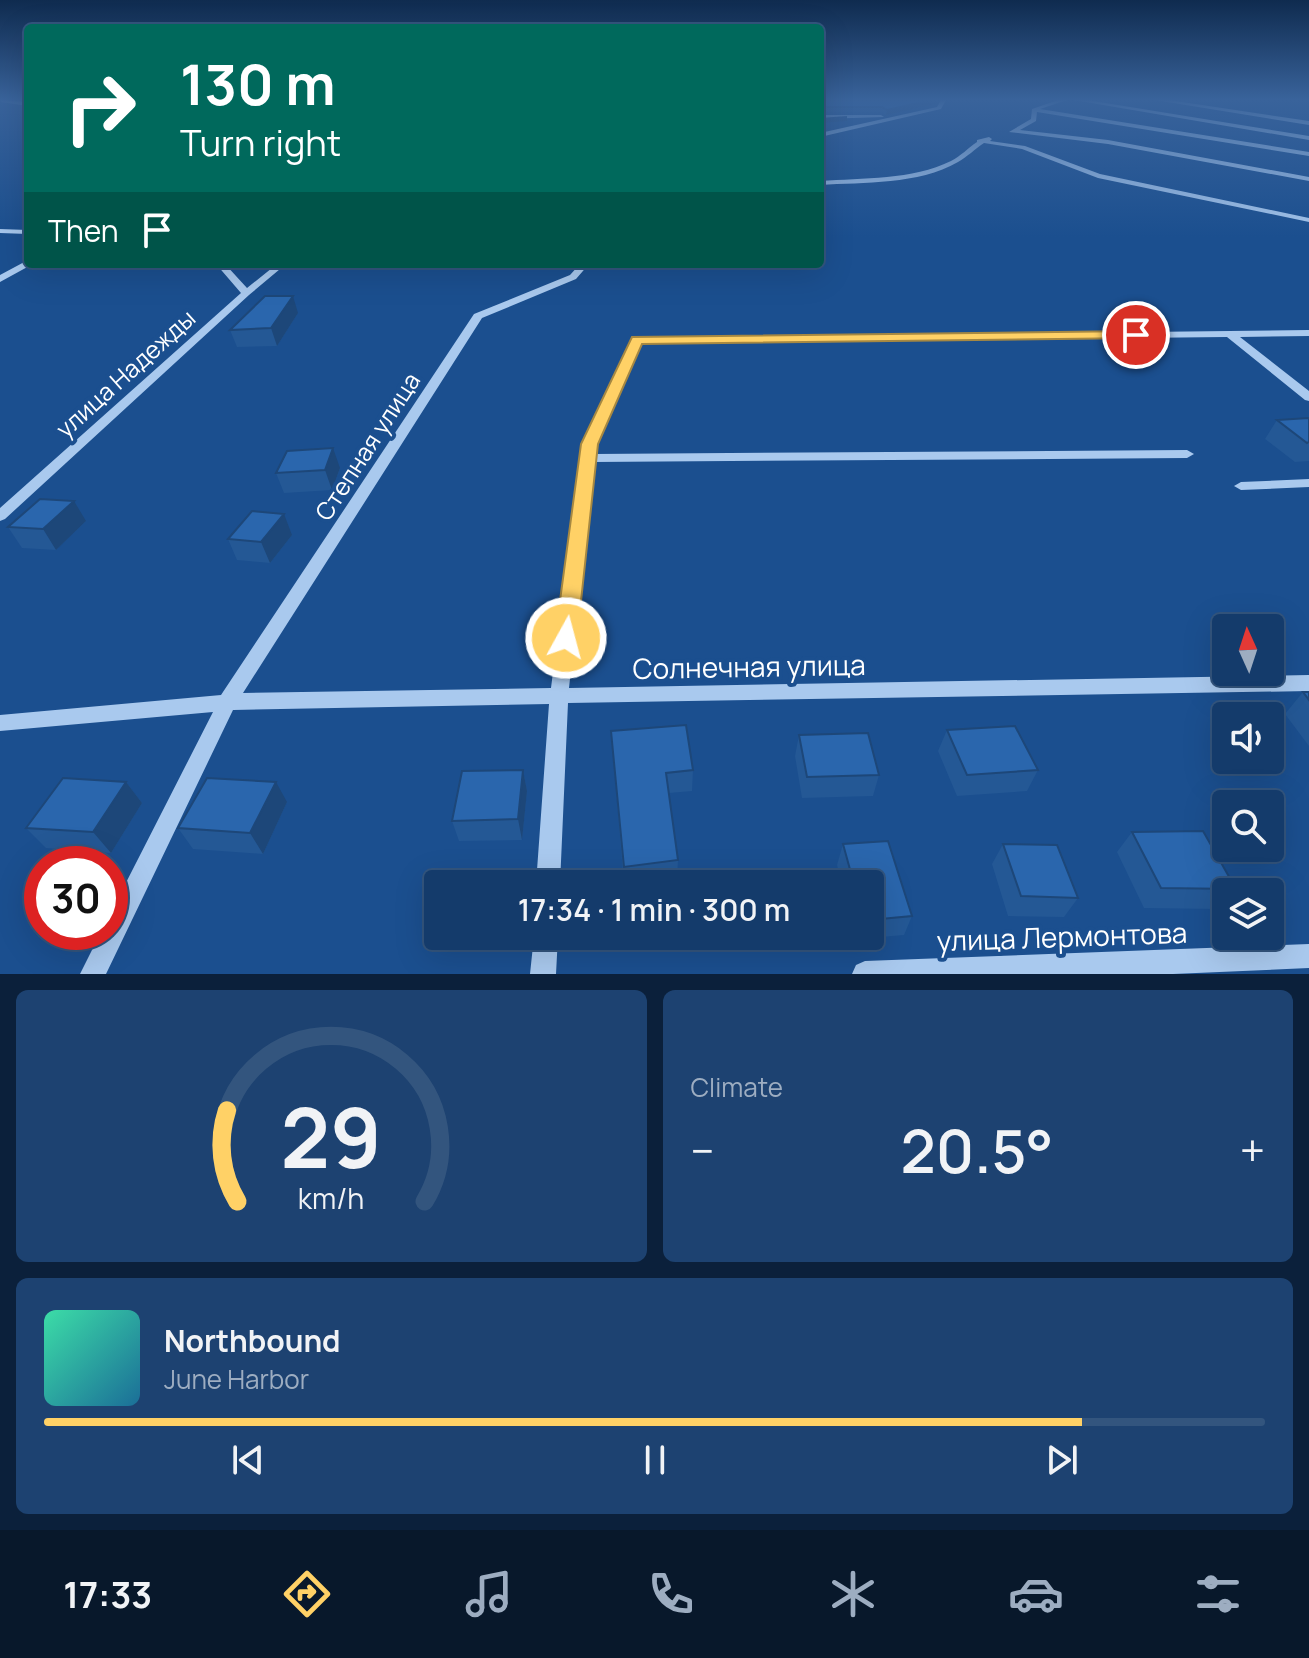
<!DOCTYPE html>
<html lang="en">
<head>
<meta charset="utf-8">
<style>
	:root { --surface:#143b6b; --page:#1d4271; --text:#f1f3f6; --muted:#9dadc1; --line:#33557e; --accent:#ffd166 }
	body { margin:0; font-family:Manrope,sans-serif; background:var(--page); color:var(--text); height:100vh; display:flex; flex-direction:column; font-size:30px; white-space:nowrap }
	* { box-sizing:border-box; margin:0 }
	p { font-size:26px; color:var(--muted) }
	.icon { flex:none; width:44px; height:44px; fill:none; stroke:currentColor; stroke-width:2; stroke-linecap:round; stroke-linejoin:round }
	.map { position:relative; height:974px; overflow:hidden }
	.panel { display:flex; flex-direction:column; gap:16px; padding:16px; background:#0b203b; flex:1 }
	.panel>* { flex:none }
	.banner { position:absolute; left:24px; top:24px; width:800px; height:244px; border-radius:8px; box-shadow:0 8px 32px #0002,0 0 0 2px var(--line); background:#00695c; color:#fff; overflow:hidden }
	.needle { width:52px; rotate:357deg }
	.controls { position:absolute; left:1212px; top:614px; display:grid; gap:16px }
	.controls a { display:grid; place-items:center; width:72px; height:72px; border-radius:8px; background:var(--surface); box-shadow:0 8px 32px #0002,0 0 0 2px var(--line); font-size:40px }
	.speed { position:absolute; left:24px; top:846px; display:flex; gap:16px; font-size:40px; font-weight:700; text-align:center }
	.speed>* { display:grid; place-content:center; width:104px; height:104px; border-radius:50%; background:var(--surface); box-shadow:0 8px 32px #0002,0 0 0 2px var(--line); line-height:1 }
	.speed .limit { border:12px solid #d22; background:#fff; color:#111 }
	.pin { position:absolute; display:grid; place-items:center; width:68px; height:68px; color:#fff; margin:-34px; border:4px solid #fff; border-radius:50%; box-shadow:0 2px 8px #0007 }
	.me { position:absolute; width:88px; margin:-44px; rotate:7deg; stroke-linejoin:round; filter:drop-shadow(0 0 6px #0008) }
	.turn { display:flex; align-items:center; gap:28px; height:168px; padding:0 24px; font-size:36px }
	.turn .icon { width:104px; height:104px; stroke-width:2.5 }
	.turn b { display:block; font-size:56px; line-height:68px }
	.then { display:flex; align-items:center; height:76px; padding:0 24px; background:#0003; gap:16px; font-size:30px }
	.big { font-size:60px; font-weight:600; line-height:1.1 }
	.panel .widget { flex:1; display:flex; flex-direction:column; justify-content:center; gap:12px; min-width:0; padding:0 28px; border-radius:12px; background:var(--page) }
	.panel .dial { align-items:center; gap:0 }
	.dial svg { height:208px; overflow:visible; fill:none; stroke:var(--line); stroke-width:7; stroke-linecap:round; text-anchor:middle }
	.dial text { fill:var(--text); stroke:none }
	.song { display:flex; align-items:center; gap:24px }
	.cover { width:96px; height:96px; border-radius:12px; background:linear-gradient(135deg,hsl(160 70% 55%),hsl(200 70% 35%)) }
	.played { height:8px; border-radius:4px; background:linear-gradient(90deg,var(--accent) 85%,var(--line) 85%) }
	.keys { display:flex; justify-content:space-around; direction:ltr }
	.heat { display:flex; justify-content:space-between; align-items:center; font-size:44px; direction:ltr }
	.panel .tiles { flex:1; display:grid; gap:16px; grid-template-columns:1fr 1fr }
	.widget:last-child { grid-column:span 2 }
	.trip { position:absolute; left:424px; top:870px; width:460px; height:80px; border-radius:8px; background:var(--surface); box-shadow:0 8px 32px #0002,0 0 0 2px var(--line); font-weight:600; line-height:80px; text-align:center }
	.dock { display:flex; height:128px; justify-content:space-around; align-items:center; background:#08182b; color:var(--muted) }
	.dock .icon { width:56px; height:56px }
	.dock .active { color:var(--accent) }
	.dock b { font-size:36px; color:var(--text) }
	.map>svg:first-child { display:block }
</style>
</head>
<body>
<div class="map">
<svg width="1309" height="974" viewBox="0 0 1309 974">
	<rect width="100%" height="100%" fill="#1b4f8f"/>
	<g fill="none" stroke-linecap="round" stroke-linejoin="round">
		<!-- minor -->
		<path fill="#a9c9ee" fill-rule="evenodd" d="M0,100L28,102V106L1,102Z
			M941,100H946L941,109L820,137V133L937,107Z
			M1058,100H1067L1040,109L1309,152V156L1037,112L1036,121L1020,130L1108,140L1309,177V181L1108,144L1009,132L1031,119L1032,109Z
			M1074,100H1087L1309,136V140Z
			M1155,100H1169L1309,121V125Z
			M820,115H881L884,117L820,119Z
			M989,137L992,139L990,141L1025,146L1100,174L1309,218V222L1098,178L1022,149L984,143C975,149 967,157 958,162C918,185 864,182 820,185V181C863,178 912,180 951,161C961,156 968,148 977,142V140Z
			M0,229L28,230V234L0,233Z
			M28,260V264L31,265L0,282V275Z
			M216,264H225L247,288L277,264H286L249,295L5,519L0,521V508L241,293Z
			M580,264H589L576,279L482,318L243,693L551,688L582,444L632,338L1309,330V336L1240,337L1309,391V401L1305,400L1227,337L640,343L596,444L594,454L1187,450L1194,454L1187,458L594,462L569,688L1309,675V691L568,703L560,884H536L549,704L233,710L106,974H80L101,932H110V914L213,712L0,731V715L221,695L474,314L570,275Z
			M1309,479V487L1241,490L1234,486L1241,482Z
			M534,936H558L556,974H530Z
			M1309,944V968L1173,974H852L856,965L865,961Z"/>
	</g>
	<!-- wall -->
	<path fill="#245895" d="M820,100L935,104L886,115L881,112H820Z
		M298,313L277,346L237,347L230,330Z
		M1309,418V461L1295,462L1265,439L1277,420Z
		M340,468L332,490L284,493L276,473Z
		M86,521L56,550L22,548L8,527Z
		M292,535L270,563L237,560L228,539Z
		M1303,692H1309V746L1285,714Z
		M947,730L1038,770L1027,791L957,796L938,751Z
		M611,731L693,770L692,791L669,793L678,860L677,880L646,884H624Z
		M799,735L879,775L873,796L802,798L795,756Z
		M523,770L527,791L522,840L459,841L452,821Z
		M126,782L142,803L111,853L46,848L26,828Z
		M287,802L263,854L193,849L178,828Z
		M1132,832L1236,889L1233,892H1226V900L1217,909L1144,908L1117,852Z
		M843,844L912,916L904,935L857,939L856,936H870V884H842L837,865Z
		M1003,844L1078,898L1064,917L1008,916L992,864Z"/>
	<!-- shaded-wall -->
	<path fill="#1d4779" d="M931,100H937L935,104L886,115L887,110Z
		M847,116V121L820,123V118Z
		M293,296L298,313L277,346L271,328Z
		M333,448L340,468L332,490L325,470Z
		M74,501L86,521L56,550L43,529Z
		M284,514L292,535L270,563L261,542Z
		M523,770L527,791L522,840L518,819Z
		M126,782L142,803L111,853L93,832Z
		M276,782L287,802L263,854L250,833Z"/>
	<!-- building -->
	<path fill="#2a66ad" stroke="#1d4779" stroke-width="2" d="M820,100H931L887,110L882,107H821L820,108Z
		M265,296H293L271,328L230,330Z
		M1309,418V442L1307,443L1277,420Z
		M333,448L325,470L276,473L287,451Z
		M40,499L74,501L43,529L8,527Z
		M252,511L284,514L261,542L228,539Z
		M1303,692H1309V700Z
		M686,725L693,770L666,773L678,860L624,867L611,731Z
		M1015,726L1038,770L967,775L947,730Z
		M868,733L879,775L807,777L799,735Z
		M523,770L518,819L452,821L462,771Z
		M63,778L126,782L93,832L26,828Z
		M207,778L276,782L250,833L178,828Z
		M1203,831L1236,889L1161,888L1132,832Z
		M888,841L912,916L870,920V884H854L843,844Z
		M1003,844L1057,845L1078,898L1021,896Z"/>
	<!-- sky -->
	<linearGradient id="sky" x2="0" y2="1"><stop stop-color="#0f2b4f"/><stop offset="0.42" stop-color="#39639b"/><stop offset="1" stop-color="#39639b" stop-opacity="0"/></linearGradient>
	<rect width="1309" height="237" fill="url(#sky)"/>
	<!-- route -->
	<path fill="#ffd166" stroke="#a68842" stroke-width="2" d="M1136,331L1141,332V338L642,344L598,444L577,638L574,644L566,646L558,644L555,638L581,444L632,337Z"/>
	<g text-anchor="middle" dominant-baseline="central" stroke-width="8" stroke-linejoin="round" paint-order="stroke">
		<!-- street labels -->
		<g font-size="24" fill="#fff" stroke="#1b4f8f">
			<text transform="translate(125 373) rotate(-42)">улица Надежды</text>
			<text transform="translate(367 446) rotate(-57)">Степная улица</text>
		</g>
		<!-- near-street labels -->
		<g font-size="28" fill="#fff" stroke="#1b4f8f">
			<text transform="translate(749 666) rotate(-1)">Солнечная улица</text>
			<text transform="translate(1062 936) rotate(-2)">улица Лермонтова</text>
		</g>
	</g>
</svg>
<div class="controls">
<a><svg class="needle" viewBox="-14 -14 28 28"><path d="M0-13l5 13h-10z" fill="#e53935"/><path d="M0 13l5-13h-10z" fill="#9dadc1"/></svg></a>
<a><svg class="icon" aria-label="sound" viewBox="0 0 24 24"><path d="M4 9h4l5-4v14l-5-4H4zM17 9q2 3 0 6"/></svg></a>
<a><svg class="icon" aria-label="search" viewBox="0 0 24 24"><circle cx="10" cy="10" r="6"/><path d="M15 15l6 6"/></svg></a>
<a><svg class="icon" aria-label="layers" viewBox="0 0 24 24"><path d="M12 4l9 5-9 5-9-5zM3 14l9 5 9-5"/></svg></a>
</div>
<div class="speed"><div class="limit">30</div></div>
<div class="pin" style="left:1136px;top:335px;background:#d93025"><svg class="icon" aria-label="arrive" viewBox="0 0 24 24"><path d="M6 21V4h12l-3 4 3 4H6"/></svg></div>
<svg class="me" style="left:566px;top:638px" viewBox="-20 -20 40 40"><circle r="17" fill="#ffd166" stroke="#fff" stroke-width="3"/><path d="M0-11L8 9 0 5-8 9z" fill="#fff"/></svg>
<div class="trip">17:34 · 1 min · 300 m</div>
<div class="banner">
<div class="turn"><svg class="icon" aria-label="right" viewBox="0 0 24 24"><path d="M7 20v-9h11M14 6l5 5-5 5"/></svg><div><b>130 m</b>Turn right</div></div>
<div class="then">Then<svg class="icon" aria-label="arrive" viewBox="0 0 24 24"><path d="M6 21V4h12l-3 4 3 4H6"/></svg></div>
</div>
</div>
<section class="panel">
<div class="tiles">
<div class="widget dial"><svg viewBox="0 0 100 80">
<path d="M14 69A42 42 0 1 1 86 69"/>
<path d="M14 69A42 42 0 0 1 10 34" stroke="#ffd166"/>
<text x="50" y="56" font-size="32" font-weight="700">29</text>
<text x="50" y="72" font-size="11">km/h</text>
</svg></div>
<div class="widget"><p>Climate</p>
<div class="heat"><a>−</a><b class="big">20.5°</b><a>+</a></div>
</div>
<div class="widget">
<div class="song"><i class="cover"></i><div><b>Northbound</b><p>June Harbor</p></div></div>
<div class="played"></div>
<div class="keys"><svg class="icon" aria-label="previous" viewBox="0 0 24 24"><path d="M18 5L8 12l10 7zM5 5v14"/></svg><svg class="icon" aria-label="pause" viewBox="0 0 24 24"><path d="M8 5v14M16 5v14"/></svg><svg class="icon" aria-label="next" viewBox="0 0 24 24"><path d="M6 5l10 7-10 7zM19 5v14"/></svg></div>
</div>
</div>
</section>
<nav class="dock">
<b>17:33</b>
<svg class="icon active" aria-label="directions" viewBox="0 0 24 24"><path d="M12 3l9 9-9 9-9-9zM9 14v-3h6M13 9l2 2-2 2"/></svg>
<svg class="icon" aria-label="music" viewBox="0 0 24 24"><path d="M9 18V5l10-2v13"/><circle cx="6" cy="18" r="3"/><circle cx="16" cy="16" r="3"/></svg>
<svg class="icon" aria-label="phone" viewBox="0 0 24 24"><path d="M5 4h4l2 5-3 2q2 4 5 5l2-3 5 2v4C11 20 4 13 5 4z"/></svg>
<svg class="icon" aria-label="climate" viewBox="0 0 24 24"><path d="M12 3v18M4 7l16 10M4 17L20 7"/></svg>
<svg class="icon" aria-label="car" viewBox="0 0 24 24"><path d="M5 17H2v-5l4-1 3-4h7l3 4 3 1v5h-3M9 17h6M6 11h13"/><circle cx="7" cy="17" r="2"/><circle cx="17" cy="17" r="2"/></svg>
<svg class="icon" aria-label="filters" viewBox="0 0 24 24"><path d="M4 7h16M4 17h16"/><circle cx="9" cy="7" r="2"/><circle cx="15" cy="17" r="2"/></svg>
</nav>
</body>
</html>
